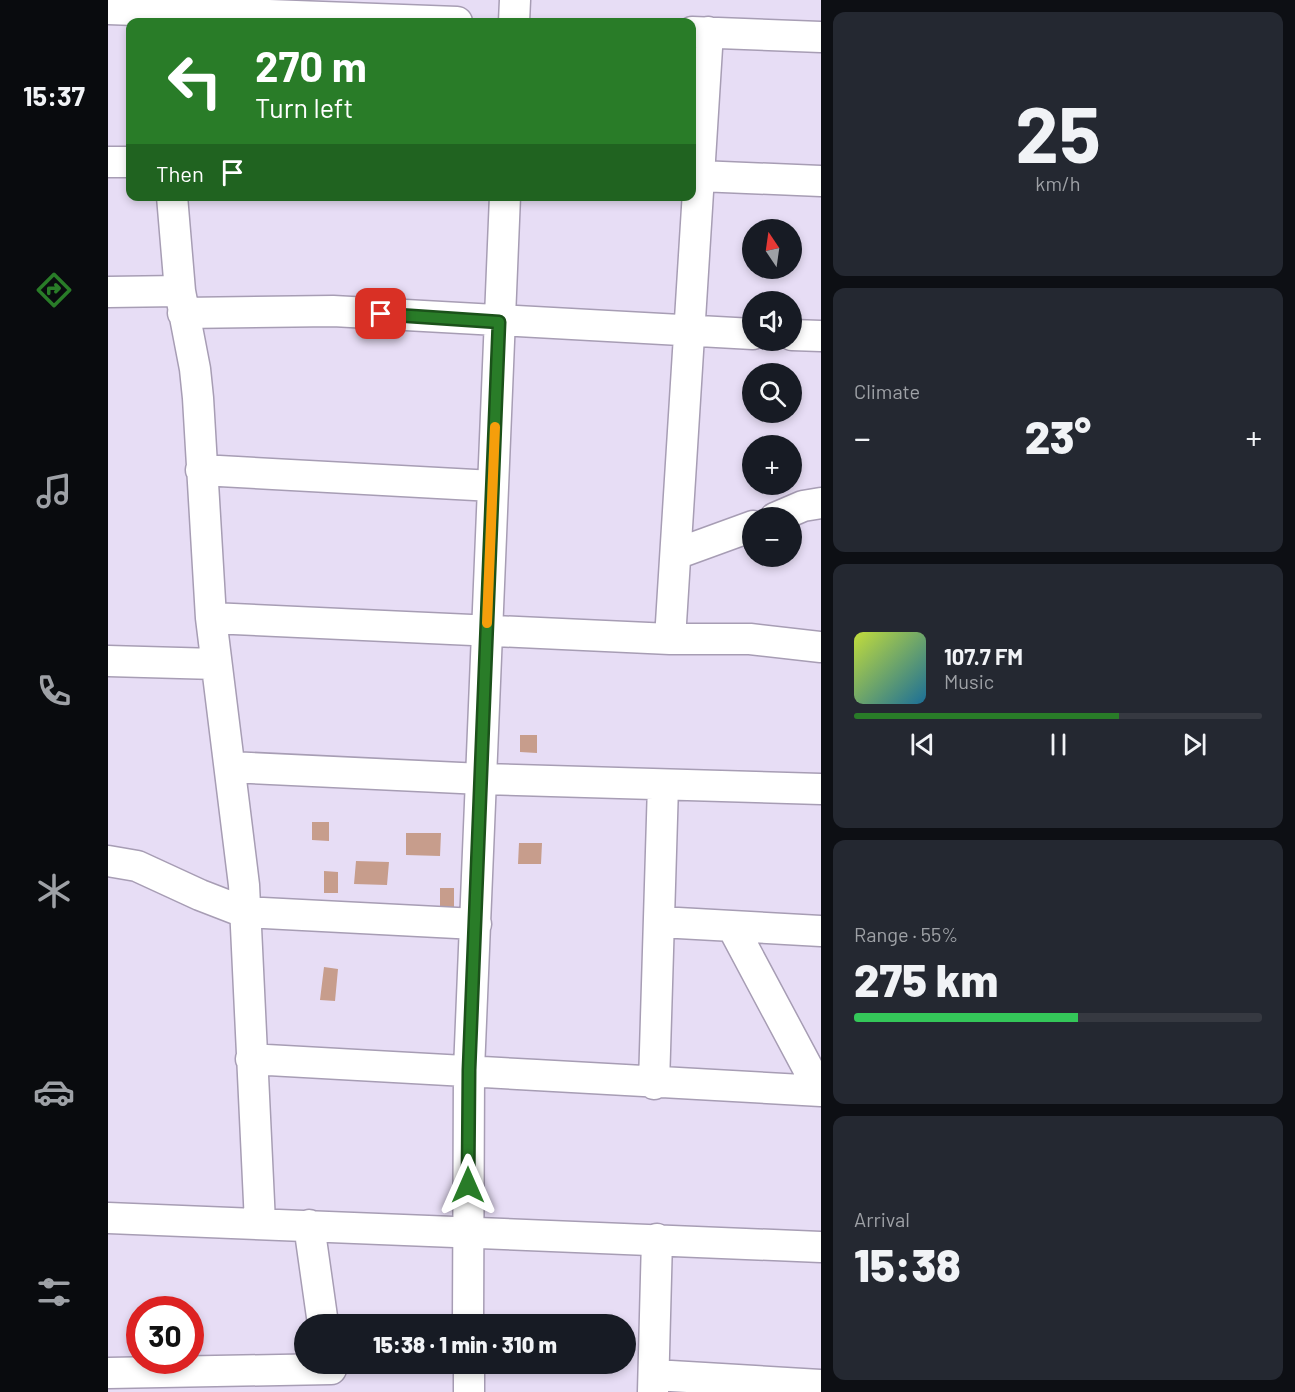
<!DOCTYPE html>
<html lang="en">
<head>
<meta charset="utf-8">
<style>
	:root { --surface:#171b24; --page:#242831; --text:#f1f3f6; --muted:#9ea1a6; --line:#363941; --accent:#297c28 }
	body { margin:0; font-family:Barlow,sans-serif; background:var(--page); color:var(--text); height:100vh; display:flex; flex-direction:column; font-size:22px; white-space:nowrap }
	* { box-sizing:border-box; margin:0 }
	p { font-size:20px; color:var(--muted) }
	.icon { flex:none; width:33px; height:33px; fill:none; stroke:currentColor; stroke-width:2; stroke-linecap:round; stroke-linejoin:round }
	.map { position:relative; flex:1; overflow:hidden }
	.details { display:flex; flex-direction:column; gap:12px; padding:12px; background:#0d0f14; width:474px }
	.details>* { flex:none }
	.top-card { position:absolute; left:18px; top:18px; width:570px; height:183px; border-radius:12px; box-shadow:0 3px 9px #0003; background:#297c28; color:#fff; overflow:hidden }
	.needle { width:39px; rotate:347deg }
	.buttons { position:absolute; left:634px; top:219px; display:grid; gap:12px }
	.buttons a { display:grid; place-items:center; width:60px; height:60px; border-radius:50%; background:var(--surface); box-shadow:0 3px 9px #0003; font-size:30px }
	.speed { position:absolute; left:18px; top:1296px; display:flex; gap:12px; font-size:30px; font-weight:700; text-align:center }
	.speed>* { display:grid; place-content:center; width:78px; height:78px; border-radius:50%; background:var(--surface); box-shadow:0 3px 9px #0003; line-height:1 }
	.speed .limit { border:9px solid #d22; background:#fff; color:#111 }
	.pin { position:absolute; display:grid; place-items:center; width:51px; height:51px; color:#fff; margin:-26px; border-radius:12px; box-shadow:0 3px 9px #0006 }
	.me { position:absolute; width:66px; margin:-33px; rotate:0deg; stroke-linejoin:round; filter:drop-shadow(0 0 4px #0008) }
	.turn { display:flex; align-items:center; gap:21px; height:126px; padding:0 30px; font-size:27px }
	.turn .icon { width:78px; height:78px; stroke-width:2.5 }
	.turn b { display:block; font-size:42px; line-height:51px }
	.then { display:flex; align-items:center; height:57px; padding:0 30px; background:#0003; gap:12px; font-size:22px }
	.big { font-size:45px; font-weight:800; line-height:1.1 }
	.details .tile { flex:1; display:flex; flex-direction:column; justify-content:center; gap:9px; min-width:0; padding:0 21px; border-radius:12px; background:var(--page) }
	.details .dial { align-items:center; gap:0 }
	.dial b { font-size:78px; line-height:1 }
	.song { display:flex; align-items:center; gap:18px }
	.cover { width:72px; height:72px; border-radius:9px; background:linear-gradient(135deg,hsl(70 70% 55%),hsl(200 70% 35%)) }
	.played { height:6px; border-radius:3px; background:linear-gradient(90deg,var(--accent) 65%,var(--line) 65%) }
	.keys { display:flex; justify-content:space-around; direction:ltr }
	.heat { display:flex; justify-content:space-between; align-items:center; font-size:33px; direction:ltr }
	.charge { height:9px; border-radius:4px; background:linear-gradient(90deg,#34c759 55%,var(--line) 0) }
	.trip { position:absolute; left:186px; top:1314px; width:342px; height:60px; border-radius:30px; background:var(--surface); box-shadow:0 3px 9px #0003; font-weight:800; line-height:60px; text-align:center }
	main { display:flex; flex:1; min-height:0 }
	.tabs { display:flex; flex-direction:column; width:108px; justify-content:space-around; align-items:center; background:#090b0e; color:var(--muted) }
	.tabs .icon { width:42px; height:42px }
	.tabs .current { color:var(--accent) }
	.tabs b { font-size:27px; color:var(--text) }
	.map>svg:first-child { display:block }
</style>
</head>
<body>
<main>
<nav class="tabs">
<b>15:37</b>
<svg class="icon current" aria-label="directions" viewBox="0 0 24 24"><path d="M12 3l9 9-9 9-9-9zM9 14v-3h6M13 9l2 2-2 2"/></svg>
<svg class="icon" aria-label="music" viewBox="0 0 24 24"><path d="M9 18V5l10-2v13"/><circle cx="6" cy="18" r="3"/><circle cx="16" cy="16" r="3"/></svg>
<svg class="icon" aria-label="phone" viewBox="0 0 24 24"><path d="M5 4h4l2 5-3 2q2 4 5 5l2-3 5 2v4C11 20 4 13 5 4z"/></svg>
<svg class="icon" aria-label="climate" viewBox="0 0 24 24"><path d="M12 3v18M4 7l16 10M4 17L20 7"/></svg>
<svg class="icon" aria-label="car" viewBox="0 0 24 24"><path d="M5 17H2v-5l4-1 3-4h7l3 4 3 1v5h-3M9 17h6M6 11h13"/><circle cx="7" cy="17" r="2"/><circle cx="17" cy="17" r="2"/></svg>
<svg class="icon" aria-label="filters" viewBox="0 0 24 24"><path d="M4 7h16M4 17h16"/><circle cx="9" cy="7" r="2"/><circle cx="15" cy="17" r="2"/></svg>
</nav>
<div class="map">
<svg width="713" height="1392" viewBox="0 0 713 1392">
	<rect width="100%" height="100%" fill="#e7ddf5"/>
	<!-- building -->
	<path fill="#c79d8c" d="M412,735H429V753L412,752Z
		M204,822H221V841L204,840Z
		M298,833H333L332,856L298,855Z
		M411,843H434L433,864H410Z
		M248,861L281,862L279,885L246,884Z
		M216,871L230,872V893H216Z
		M332,888H346V910L332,909Z
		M216,967L230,969L227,1001L212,1000Z"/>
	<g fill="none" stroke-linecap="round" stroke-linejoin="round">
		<defs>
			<path id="minor" d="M0,9L349,22
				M406,22L407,0
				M584,32L713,37
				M0,162H22
				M591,176L713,181
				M64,196L72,291L87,369L90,398L103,618L136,885L152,1223
				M0,292L72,291
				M75,313L225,311L645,334
				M684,335L713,336
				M93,470L385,486
				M667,518L695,506L713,503
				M568,554L645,526
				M103,618L562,639H642L713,647
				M562,639L600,32
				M0,661L108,664
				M122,767L374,779L713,789
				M0,861L29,866L92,895L136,912L368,924
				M552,922L713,931
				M624,926L712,1091
				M143,1059C333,1068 523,1082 713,1091
				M546,1084L555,785
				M0,1218L713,1247
				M201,1225L215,1324
				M360,1324L361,1070L397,196
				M361,1364V1392
				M0,1373L223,1369
				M546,1375L713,1385
				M545,1392L549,1239"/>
		</defs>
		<!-- minor casing -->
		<use href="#minor" stroke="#a79db4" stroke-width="33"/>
		<!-- minor -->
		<use href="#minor" stroke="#fff" stroke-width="30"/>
	</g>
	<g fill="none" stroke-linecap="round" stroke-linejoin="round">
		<defs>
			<path id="route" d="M273,314L391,322L361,1070L360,1185"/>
		</defs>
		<!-- route casing -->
		<use href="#route" stroke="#1b511a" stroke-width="15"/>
		<!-- route -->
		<use href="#route" stroke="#297c28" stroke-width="10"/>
		<!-- slow -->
		<path stroke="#f59e0b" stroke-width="10" d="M379,623L387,427"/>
	</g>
</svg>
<div class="buttons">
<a><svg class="needle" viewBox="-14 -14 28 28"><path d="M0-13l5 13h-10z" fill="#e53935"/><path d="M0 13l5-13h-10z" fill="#9ea1a6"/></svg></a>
<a><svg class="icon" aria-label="sound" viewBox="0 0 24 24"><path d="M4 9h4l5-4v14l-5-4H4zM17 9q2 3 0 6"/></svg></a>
<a><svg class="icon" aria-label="search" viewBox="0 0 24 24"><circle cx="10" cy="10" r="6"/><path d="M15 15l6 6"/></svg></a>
<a>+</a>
<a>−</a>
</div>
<div class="speed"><div class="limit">30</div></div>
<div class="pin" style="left:273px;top:314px;background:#d93025"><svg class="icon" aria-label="arrive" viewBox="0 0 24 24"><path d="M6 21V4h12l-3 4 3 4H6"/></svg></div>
<svg class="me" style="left:360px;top:1185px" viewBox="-20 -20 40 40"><path d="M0-17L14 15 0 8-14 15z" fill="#297c28" stroke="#fff" stroke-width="4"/></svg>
<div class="trip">15:38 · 1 min · 310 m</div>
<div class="top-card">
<div class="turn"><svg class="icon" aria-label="left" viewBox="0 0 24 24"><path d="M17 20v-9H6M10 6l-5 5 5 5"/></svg><div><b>270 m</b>Turn left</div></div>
<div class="then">Then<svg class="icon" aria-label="arrive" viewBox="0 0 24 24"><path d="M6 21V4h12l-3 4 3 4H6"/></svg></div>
</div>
</div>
<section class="details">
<div class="tile dial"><b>25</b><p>km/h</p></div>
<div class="tile"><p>Climate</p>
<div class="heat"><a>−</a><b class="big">23°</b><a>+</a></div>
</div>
<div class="tile">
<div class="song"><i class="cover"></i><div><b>107.7 FM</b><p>Music</p></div></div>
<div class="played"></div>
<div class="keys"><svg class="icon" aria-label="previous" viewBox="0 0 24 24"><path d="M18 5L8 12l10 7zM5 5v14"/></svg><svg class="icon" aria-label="pause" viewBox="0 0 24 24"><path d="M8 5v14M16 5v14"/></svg><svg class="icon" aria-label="next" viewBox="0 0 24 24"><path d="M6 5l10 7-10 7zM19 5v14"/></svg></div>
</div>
<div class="tile"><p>Range · 55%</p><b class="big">275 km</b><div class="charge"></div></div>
<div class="tile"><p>Arrival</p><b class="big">15:38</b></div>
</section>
</main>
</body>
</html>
